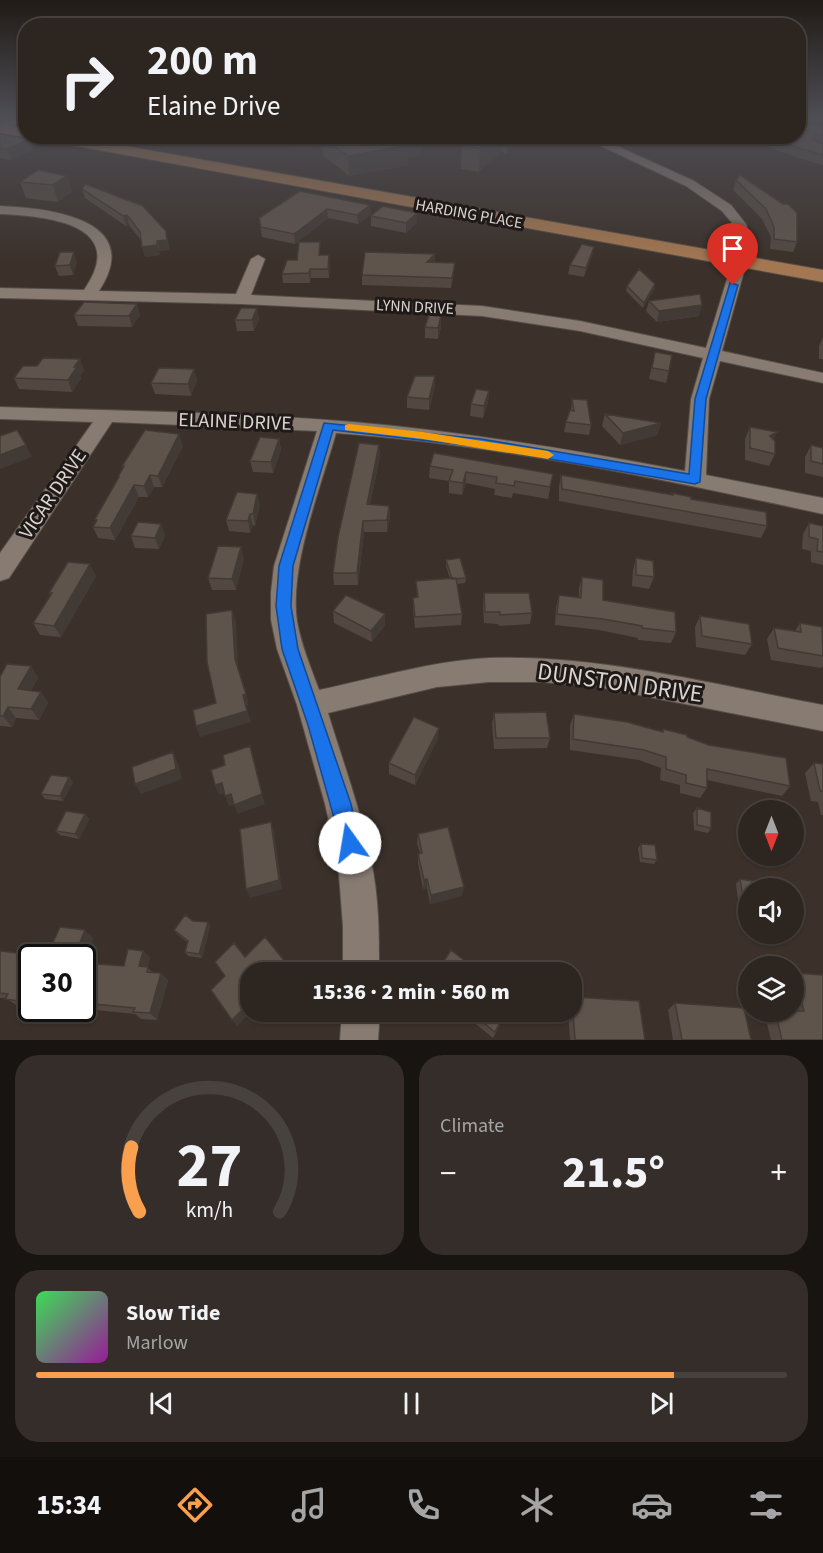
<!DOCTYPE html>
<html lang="en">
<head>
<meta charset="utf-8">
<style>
	:root { --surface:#2c2520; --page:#342d29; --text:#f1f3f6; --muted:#a6a5a5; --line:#48423e; --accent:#f99f4e }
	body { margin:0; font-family:"Source Sans 3",sans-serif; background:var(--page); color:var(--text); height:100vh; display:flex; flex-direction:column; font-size:22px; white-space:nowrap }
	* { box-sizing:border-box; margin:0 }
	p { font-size:20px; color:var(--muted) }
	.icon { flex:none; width:33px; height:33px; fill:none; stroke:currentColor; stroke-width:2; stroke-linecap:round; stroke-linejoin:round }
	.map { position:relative; height:1040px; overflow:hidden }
	.side { display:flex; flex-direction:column; gap:15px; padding:15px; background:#181412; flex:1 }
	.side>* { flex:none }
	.guide { position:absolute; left:18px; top:18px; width:788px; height:126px; border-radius:24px; box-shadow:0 2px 4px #0004,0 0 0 2px var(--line); background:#2c2520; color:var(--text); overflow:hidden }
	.needle { width:39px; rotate:180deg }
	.controls { position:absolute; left:738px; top:800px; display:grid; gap:12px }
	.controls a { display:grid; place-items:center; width:66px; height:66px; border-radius:50%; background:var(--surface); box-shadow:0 2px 4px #0004,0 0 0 2px var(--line); font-size:30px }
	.speed { position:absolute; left:18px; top:944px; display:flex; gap:12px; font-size:30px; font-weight:700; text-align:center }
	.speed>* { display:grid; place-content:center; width:78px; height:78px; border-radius:50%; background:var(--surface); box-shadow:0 2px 4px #0004,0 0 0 2px var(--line); line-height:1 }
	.speed .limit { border:3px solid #111; border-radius:9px; background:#fff; color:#111 }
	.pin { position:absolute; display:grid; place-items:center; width:51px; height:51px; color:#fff; margin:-62px -26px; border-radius:50% 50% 50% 0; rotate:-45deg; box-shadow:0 0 6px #0007 }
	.pin .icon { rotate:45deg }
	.me { position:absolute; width:66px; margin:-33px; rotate:347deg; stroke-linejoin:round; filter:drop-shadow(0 0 4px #0008) }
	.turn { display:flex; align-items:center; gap:21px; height:126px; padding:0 30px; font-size:27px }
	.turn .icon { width:78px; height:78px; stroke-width:2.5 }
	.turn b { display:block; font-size:42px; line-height:51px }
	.big { font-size:45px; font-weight:800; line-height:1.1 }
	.side .widget { flex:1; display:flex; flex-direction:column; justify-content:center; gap:9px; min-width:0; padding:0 21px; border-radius:24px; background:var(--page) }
	.side .dial { align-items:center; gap:0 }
	.dial svg { height:156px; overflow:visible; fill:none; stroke:var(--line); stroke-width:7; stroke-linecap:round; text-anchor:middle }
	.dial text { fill:var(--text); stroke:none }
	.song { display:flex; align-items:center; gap:18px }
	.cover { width:72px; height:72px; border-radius:9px; background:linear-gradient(135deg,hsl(130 70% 55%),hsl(300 70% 35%)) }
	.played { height:6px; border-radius:3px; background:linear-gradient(90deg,var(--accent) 85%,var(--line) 85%) }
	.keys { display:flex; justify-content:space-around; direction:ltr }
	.heat { display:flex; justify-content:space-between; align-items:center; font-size:33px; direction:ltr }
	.side .tiles { flex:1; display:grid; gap:15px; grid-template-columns:1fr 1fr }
	.widget:last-child { grid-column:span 2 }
	.trip { position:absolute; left:240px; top:962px; width:342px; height:60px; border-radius:24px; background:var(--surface); box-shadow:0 2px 4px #0004,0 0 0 2px var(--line); font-weight:800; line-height:60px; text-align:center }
	.dock { display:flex; height:96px; justify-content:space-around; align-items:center; background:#120f0d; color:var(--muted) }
	.dock .icon { width:42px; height:42px }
	.dock .selected { color:var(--accent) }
	.dock b { font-size:27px; color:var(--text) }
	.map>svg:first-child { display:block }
</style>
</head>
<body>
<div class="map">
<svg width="823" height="1040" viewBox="0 0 823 1040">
	<rect width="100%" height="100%" fill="#3b312a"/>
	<!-- built -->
	<path fill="#45362a" d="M238,137H331L308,151Z"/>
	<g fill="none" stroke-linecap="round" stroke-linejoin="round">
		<defs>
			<path id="minor" d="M17,118H26V121L0,130V124Z
				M580,136H595L694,181L731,205L746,224L752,243L722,351L823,373V383L720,361L709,399L706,475L823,498V514C662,479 500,445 336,433C321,487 289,566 297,621C301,645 311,668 319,690C376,678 432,661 489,658C598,654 716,685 823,705V731L593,686L541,682H489L437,687L328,713C343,762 361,811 371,861C379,897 379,935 379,972H343V927L338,862L325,804L297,705L277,649L271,620V592L274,566L317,431L112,422L9,578L0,581V553L93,422L0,419V407C118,411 236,412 353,422C465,432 575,450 685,471L691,399L703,358L580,331L482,316L242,304L0,298V288L84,290C130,224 47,216 0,214V206C49,208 146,219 99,291L236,294L251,259L258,255L265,259L251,295L482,306L580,321L706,348L738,243L733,224L722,211L686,186Z
				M342,1011H380L378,1040H340Z"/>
			<path id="major" d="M0,125L26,129V136H28L26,137L0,133Z
				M38,136H69L823,270V282L44,140Z"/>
		</defs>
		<!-- minor casing -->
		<use href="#minor" stroke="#564d47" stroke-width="2"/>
		<!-- major casing -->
		<use href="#major" stroke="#564d47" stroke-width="2"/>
		<!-- minor -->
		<use href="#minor" fill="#877b72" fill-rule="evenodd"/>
		<!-- major -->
		<use href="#major" fill="#a37751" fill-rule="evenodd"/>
	</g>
	<!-- wall -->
	<path fill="#524841" d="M823,126V165L795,157L759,143L758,136H798Z
		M0,134L33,150L11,160L0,158Z
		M321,136H445L421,141V155L408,157V165L349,176L323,155Z
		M472,136H514V140L506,154L501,151L479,172L461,169L462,145Z
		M740,175L797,242L793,252L770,249L771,237L762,219L733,190L736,180Z
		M67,176L72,192L58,202L26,198L20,182Z
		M82,189L168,240L169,250L159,251L160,255L145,257L141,240L129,225L126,226L85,198Z
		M300,191L371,214L358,224L328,218L295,244L262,237L259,218Z
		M417,213V222L406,233L371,226V216Z
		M320,242V255L330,264L329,278H311L310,283H283L282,274Z
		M594,247L592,256L584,277L568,274L570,265Z
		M435,254V262L455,263L454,273L451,288L362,285V275Z
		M77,262L73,275L59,276L55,266Z
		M655,284L654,289L643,308L626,291L627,286Z
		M649,301L699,316L657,322L646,311Z
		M257,308L259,319L254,331H237L235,320Z
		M74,315H140L132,327L78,326Z
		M425,327H441L438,339L425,338Z
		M823,337V359H819V346Z
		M655,352L669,371L666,383L649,379Z
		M84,370L80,376L81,379L72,392L19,389L14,378Z
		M197,380L191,396L155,394L151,383Z
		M435,387L429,410L407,408V397Z
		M489,391L488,402L483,418L470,416L471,404Z
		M572,399L591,425L589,435L564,432L566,422L571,410Z
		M605,414L661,423L657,435L620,445L602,426Z
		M750,427L775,454L769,466L745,460V439Z
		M279,439L281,450L273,473L253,472L250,461Z
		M379,445L380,456L370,505L389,506L390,517L387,532H364L358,585H334L333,573Z
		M811,445L823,448V477L805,473V457Z
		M183,446L162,487H154L148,497H139L115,540L98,538L93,527L96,522L95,519L118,479V477L123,468L122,466Z
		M430,466L553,474L548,499L513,493L512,498L494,495L495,489L466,483L462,495L449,493V481L429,478Z
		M561,475L672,495V493L767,526L761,538L559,501V487Z
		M260,505L255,526L253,525L250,533L229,531L226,520Z
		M809,523L823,526V565L811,562V551L802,549L803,534Z
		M161,524L165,536L159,549L135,548L131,536Z
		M244,558L236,590H212L208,578Z
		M636,558L654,577L649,589L632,586L633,570Z
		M446,560L466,578L465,583L457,584L462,614L461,625L415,628L413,609V598L417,597L416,581L450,579L446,566Z
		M96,576L61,637L40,635L33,623L51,595L49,593Z
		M582,577L603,600L676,632L671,643L638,640V638L599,630L555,625L556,607L559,595L579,598V588Z
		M484,593L532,613L530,624L499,626L498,624L484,623L483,605Z
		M333,611L385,625L372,642L334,623Z
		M700,616L752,644L745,655L696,647L695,627Z
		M800,623L823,630V666L821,668L771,660L767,639L774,628L795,631Z
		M0,675L38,678L31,691L41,692L48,703L39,720L16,718L12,727L0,726Z
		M494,713L550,738L547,748L494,749L492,724Z
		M574,714L662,732L663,729L687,737L790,786L782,796L707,780V788L700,798L680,793V785L660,780L661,768L639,760L570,750V725Z
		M438,738L415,785L389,774V763Z
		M814,763L823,764V815H821L818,802L811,801L805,773Z
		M69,777L73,782L63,801L45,799L41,794Z
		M697,808L711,828L708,833L694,830L693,813Z
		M85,814L89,819L79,839L60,835L56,831Z
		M418,834L462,896L430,904L427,888L423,889L418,863V854L420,853L417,843Z
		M641,844L657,860L654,864L640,862L638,848Z
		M740,879L748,888V915L740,914L736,884Z
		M210,926L202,958L188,956L185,952L187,942L177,934L174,930Z
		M93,938L83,963L124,966L143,951L150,958L147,967L152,972L168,980L157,1020L141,1019L135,1014L76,1008H82V957H32V1008L16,1005L6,998H0V954L33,955L50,949Z
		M442,964L479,972H442L441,971Z
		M794,973L823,1040H771L765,1015L771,1011H794Z
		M572,997L645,1040H570L568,1011H572Z
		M675,1003L751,1040H673L668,1010Z
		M460,1011H507L493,1038Z"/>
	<!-- shaded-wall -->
	<path fill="#423b35" d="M404,136H445L421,141V155L408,157V165L349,176L348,156L399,140Z
		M493,136H503L501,151L479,172L480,148Z
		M508,136H514V140L506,154Z
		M29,139L33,150L11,160L7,149Z
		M67,176L72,192L58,202L53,185Z
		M370,205L371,214L358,224L357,215Z
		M327,209L328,218L295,244L294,234Z
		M417,213V222L406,233V223Z
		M127,215L129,225L126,226L123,216Z
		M166,231L169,250L159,251L157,241Z
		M157,245L160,255L145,257L142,247Z
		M594,247L592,256L584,277L586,268Z
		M74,252L77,262L73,275L70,265Z
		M435,254V264L427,262Z
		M329,255L330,264L329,278L328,269Z
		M455,263L454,273L451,288L452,278Z
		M310,269L311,278L310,283L309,273Z
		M655,284L654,289L643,308L644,303Z
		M137,304L140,315L132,327L129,316Z
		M702,305L699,316L657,322L659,311Z
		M257,308L259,319L254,331L252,320Z
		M441,316V327L438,339V328Z
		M80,359L84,370L80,376L81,379L72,392L68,380L74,367Z
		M194,369L197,380L191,396L188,384Z
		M435,376V387L429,410V399Z
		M489,391L488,402L483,418L484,406Z
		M661,423L657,435L620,445L623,433Z
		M777,432L772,444L770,436Z
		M179,434L183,446L162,487L158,476Z
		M279,439L281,450L273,473L271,462Z
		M26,445L32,457L0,469V455Z
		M379,445L380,456L368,516L367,504Z
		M466,472V483L462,495L463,483Z
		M150,475L154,487L148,497L144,486Z
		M134,485L139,497L115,540L110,528Z
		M257,494L260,505L255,526L253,514Z
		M389,506L390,517L387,532V520Z
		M250,514L253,525L250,533L248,521Z
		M363,521L364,532L358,585L357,573Z
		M161,524L165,536L159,549L155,538Z
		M241,547L244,558L236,590L232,579Z
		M90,564L96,576L61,637L54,626Z
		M232,610L236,621L238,670L235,659Z
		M385,614V625L372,642L371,631Z
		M31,666L38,678L26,700L18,689Z
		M41,692L48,703L39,720L31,709Z
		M246,694L249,705L246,706L251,722L200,737L196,726Z
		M8,707L16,718L12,727L3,716Z
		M439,728L438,738L415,785V775Z
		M250,746L265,804L238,814L234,805Z
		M173,752L178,763L182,779L141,794L135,784Z
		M69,777L73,782L63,801L60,796Z
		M222,783L226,793L219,795L215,785Z
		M231,794L235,804L229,806L225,796Z
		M85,814L89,819L79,839L75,834Z
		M271,822L274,831L282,889L250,898L246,889Z
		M427,879V888L423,889L424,880Z
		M464,887L462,896L430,904L431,895Z
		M208,922L210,926L202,958L199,954Z
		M85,930L93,938L82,965V957H74Z
		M143,951L150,958L146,974L139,966Z
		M287,964L290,971L289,972H279Z
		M161,973L168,980L157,1020L150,1013Z
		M245,1007L250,1011H260L253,1019L249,1014L237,1026L232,1020Z"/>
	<!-- building -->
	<path fill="#5f544c" stroke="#423b35" stroke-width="1.5" d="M798,122L823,126V136L815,134L813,140L823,144V155L799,148L768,136H798Z
		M0,134L29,139L7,149L0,148Z
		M321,136H418L399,140L408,145L348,156Z
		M472,136H493L480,148L462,145Z
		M38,170L67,176L53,185L20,182Z
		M740,175L783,204H788L797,213V242L774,239V227L766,209L736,180Z
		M85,184L143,206L166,231L167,240L157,241V245L142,247L140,232L127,215L123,216L82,189Z
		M300,191L370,205L357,215L327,209L294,234L261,227L259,218Z
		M383,206L417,213L406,223L371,216Z
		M299,242H320L319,255H329L328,269H310L309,273L282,274L287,260H297Z
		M582,244L594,247L586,268L570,265Z
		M60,252H74L70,265L55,266Z
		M365,252L435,254L427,262L455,263L452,278L362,275Z
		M639,269L655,284L644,303L627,286Z
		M700,294L702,305L659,311L649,301Z
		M84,302L137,304L129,316L74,315Z
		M241,308H257L252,320H235Z
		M429,315L441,316L438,328L425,327Z
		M655,352L672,355L669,371L652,368Z
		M43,358L80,359L74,367H77L68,380L14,378L23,366H37Z
		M159,368L194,369L188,384L151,383Z
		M415,376H435L429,399L407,397Z
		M476,389L489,391L484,406L471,404Z
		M572,399L587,400L591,425L566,422L570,410L574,411Z
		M605,414L661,423L623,433Z
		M750,427L777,432L770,436L775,441V454L750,448Z
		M17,430L26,445L0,455V436Z
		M145,430L179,434L158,476L150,475L144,486L134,485L110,528L93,527L97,520L95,519L119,477H118L124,466H122Z
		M260,437L279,439L271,462L250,461Z
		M359,443L379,445L367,504L389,506L387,520L363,521L357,573H333L338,537Z
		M811,445L823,448V464L811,461Z
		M434,453L553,474L550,487L515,481L514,486L496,483L497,477L466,472L463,483L449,481L453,470L430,466Z
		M561,475L673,495L672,493L691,497V499L766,512L767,526L562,489Z
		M237,492L257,494L253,514H250L248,521L226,520Z
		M138,522L161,524L155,538L131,536Z
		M809,523L823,526V552L817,551L818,539L809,537Z
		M218,546L241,547L232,579L208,578Z
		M460,558L466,578L452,579L446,560Z
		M636,558L653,561L654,577L636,575Z
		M68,562L90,564L54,626L33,623L52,593H49Z
		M582,577L603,580V600L675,612L676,632L642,628V626L603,619L557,614L559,595L581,598Z
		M456,578L462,614L415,617L413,598L418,597L416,581Z
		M484,593H529L532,613L500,615V612H485Z
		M346,595L385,614L371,631L333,611Z
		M232,610L235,659L246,694L243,695L247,711L196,726L193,710L216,703L207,662L206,614Z
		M700,616L749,624L752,644L702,636Z
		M800,623L822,627L823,656L778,648L774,628L801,632Z
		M7,664L31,666L18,689L41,692L31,709L8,707L3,716H0V675H1Z
		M546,712L550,738H496L494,713Z
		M574,714L627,722L663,732V729L687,735V737L709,745L786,758L790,786L707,769V788L686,783V775L666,769V757L644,750L573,739Z
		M414,717L439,728L415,775L389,763Z
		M250,746L262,794L234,805L231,794L225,796L222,783L215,785L211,770L225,765L223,755Z
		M173,752L176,769L135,784L132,767Z
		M814,763L823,764V791H820Z
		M51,775L69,777L60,796L41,794Z
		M697,808L711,812V828L697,825Z
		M66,811L85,814L75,834L56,831Z
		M271,822L279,880L246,889L240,829Z
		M448,827L464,887L431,895L427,879L424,880L418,854L422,853L418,834Z
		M641,844L655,845L657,860L642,858Z
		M740,879L758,882L759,888H748V910L745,909Z
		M185,915L193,921L208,922L199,954L185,952L188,941L174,930Z
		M60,927L85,930L74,957H32V1003L5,999L8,994L0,993V954L1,951L33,955L37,948L50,949Z
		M265,937L287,964L279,972H250V1010L248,1012L245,1007L232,1020L211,990L225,976L215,962L234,943L245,957Z
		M128,949L143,951L139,966L148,967L147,972L161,973L150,1013L133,1012L135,1008L82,1003V963L124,966Z
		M451,950L479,972H443L446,967L442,964Z
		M794,973L823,975V1040H782L775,1011H804Z
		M572,997L639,1001L645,1040H575Z
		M675,1003L744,1008L751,1040H682Z
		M469,1011H506L495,1032Z"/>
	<!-- sky -->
	<linearGradient id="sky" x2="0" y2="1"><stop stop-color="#201b17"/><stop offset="0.45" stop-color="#4f4e55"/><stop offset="1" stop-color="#4f4e55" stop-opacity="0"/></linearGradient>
	<rect width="823" height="263" fill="url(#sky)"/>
	<!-- route -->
	<path fill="#1a73e8" stroke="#114b97" stroke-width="1.5" d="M730,283L738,285L706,399L700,482L695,484L481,447L333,430L293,566L291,606L298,649L351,804L360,843L357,850L350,853L343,850L308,725L282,649L276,606L279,566L324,423L481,439L689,474L695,399Z"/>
	<!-- slow -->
	<path fill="#f59e0b" d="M349,424L423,432L548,451L554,455L548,459L423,439L345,430V425Z"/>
	<g text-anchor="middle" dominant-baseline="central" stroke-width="6" stroke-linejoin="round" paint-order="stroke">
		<!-- far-street labels -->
		<g font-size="16" fill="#dad4cf" stroke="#1f1a17">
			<text transform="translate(469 214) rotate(10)">HARDING PLACE</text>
			<text transform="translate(415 307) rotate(3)">LYNN DRIVE</text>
		</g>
		<!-- street labels -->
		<g font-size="20" fill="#dad4cf" stroke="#1f1a17">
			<text transform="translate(235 422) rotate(2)">ELAINE DRIVE</text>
			<text transform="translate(53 494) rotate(-56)">VICAR DRIVE</text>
		</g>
		<!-- near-street labels -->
		<g font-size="24" fill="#dad4cf" stroke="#1f1a17">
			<text transform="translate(620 683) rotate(8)">DUNSTON DRIVE</text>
		</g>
	</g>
</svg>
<div class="controls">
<a><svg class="needle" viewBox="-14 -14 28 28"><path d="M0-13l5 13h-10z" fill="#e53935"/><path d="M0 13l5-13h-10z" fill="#a6a5a5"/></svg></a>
<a><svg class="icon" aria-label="sound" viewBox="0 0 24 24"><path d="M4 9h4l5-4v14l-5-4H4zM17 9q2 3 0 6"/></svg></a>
<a><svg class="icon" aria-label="layers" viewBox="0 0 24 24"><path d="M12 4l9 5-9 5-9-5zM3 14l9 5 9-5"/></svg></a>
</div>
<div class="speed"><div class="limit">30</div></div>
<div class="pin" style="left:733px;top:285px;background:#d93025"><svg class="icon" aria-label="arrive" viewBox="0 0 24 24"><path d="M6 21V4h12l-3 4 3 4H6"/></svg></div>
<svg class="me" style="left:350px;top:843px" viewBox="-20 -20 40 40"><circle r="19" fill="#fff"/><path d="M0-13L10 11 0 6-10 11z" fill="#1a73e8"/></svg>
<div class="trip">15:36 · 2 min · 560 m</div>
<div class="guide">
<div class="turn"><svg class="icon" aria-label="right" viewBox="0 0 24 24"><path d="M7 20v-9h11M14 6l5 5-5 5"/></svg><div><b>200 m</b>Elaine Drive</div></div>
</div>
</div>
<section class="side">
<div class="tiles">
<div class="widget dial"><svg viewBox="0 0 100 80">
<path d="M14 69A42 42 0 1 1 86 69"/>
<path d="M14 69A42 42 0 0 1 10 36" stroke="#f99f4e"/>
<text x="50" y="56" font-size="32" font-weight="700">27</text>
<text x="50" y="72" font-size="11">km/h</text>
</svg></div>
<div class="widget"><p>Climate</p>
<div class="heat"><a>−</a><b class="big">21.5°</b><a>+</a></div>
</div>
<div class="widget">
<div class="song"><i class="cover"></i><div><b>Slow Tide</b><p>Marlow</p></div></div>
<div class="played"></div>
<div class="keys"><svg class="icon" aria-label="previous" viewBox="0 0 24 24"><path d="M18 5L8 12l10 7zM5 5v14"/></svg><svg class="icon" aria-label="pause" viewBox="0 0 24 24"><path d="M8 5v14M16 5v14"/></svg><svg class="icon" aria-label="next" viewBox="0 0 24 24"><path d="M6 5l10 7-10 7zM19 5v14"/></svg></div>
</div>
</div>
</section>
<nav class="dock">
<b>15:34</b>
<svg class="icon selected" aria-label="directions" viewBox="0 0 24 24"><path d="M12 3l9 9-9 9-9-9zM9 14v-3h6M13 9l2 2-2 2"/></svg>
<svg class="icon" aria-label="music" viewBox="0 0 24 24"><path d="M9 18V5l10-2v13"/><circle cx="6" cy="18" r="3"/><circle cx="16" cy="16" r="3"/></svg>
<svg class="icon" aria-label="phone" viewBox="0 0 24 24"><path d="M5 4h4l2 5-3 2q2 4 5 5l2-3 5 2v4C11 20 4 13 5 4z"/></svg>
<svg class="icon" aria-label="climate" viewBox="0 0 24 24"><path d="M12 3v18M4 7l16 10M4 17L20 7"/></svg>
<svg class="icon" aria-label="car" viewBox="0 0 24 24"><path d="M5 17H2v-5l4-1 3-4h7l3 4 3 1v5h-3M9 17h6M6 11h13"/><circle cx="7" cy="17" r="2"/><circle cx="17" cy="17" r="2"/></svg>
<svg class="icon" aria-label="filters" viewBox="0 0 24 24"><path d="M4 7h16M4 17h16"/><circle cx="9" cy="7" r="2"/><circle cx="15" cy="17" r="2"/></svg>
</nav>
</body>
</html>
